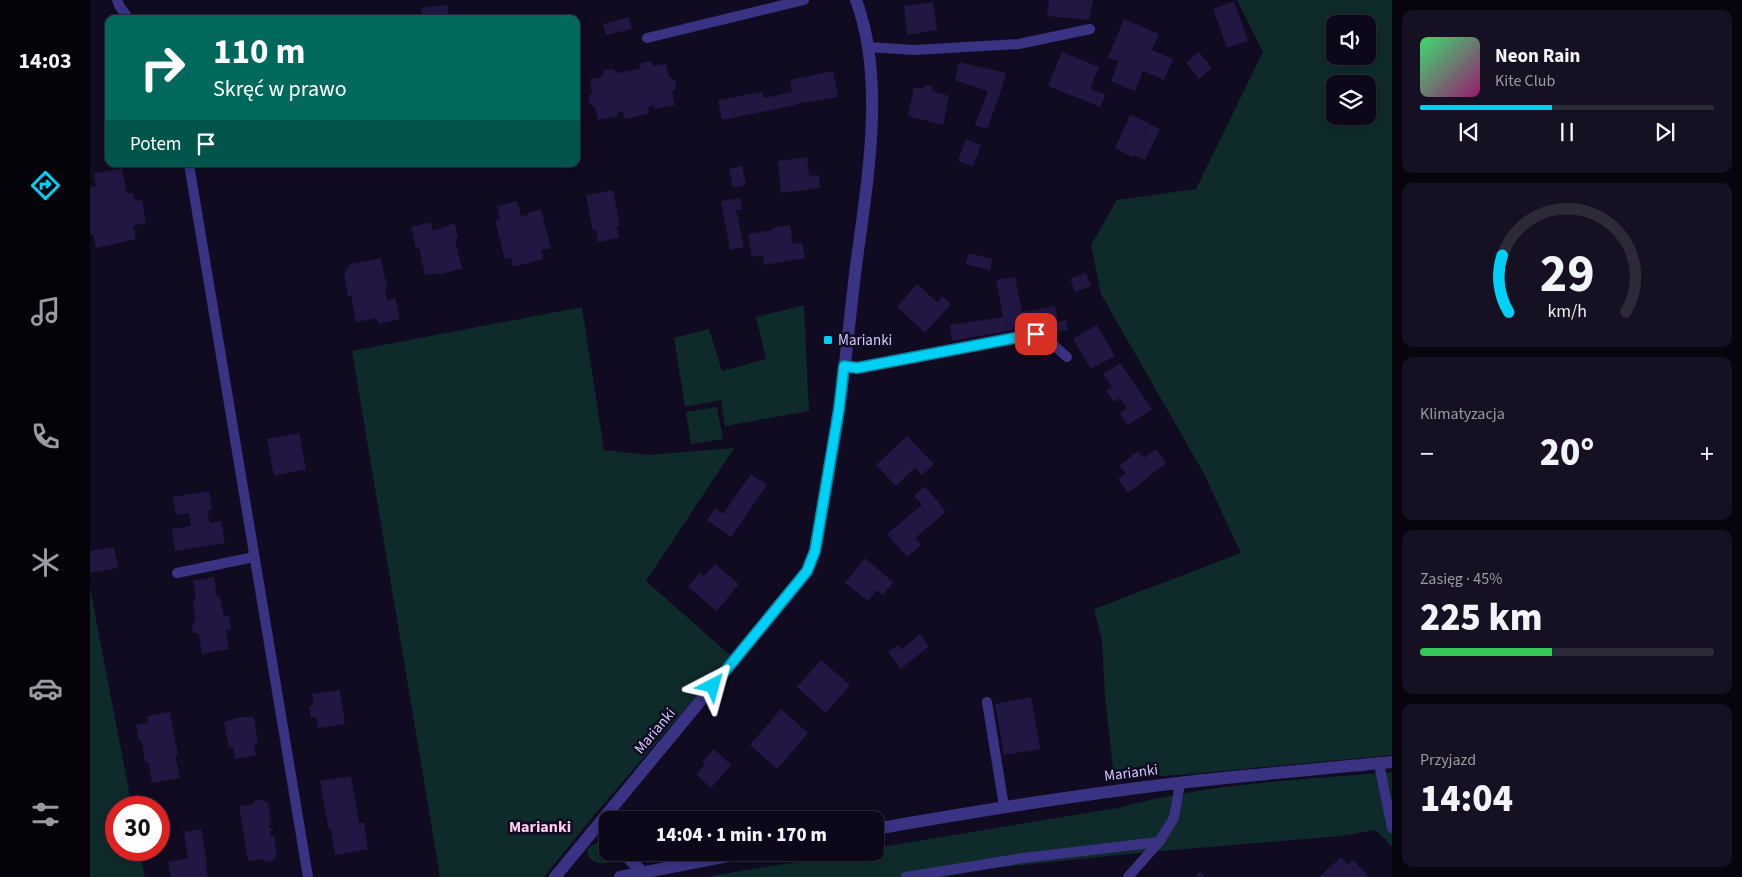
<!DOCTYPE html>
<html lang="pl">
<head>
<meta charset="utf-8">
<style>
	:root { --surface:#0c0819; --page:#151122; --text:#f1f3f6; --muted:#9a9aa2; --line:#2c2938; --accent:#00d0f6 }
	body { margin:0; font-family:"Source Sans 3",sans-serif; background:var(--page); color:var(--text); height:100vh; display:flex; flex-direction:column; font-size:19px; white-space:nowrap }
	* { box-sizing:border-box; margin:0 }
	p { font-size:16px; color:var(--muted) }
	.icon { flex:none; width:28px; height:28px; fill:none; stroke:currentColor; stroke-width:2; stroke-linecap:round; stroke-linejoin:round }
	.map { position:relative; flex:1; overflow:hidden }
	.side { display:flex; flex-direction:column; gap:10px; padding:10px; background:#07040e; width:350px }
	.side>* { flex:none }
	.hud { position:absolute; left:15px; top:15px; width:475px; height:152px; border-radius:10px; box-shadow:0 2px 8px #0003,0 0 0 1px var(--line); background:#00695c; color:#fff; overflow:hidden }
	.tools { position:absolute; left:1236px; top:15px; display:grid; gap:10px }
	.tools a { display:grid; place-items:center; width:50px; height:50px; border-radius:10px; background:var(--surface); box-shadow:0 2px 8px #0003,0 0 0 1px var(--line); font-size:25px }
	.speed { position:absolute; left:15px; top:796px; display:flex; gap:10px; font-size:25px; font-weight:700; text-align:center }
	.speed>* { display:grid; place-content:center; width:65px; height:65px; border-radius:50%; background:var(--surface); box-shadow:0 2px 8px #0003,0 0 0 1px var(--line); line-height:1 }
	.speed .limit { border:8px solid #d22; background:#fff; color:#111 }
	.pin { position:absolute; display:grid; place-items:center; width:42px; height:42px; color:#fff; margin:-21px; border-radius:10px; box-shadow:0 2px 8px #0006 }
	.me { position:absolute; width:55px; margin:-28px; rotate:39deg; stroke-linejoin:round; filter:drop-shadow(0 0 4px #0008) }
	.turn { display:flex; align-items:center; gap:18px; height:105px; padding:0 25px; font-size:22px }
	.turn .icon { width:65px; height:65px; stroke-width:2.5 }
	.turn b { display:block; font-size:35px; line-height:42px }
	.then { display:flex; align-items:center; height:48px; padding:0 25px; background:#0003; gap:10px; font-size:19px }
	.big { font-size:38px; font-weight:800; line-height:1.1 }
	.side .card { flex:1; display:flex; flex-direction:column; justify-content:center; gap:8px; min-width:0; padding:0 18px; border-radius:10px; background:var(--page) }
	.side .dial { align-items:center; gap:0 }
	.dial svg { height:130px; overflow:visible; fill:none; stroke:var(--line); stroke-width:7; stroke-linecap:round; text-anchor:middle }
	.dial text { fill:var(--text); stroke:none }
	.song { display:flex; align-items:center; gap:15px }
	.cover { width:60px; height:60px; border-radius:8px; background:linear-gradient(135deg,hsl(140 70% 55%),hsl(320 70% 35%)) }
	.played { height:5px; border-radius:2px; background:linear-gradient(90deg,var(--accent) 45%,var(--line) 45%) }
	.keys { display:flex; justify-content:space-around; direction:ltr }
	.heat { display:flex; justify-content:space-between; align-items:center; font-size:28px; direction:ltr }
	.charge { height:8px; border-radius:4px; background:linear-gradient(90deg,#34c759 45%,var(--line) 0) }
	.trip { position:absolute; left:509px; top:811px; width:285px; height:50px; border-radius:10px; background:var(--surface); box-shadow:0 2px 8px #0003,0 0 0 1px var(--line); font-weight:800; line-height:50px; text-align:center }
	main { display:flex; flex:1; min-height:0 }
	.menu { display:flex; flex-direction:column; width:90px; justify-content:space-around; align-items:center; background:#05030a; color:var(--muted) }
	.menu .icon { width:35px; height:35px }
	.menu .selected { color:var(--accent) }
	.menu b { font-size:22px; color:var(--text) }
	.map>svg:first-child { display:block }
</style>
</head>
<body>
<main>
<nav class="menu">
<b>14:03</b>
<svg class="icon selected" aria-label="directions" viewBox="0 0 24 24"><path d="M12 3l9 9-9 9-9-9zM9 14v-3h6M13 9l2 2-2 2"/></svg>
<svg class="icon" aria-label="music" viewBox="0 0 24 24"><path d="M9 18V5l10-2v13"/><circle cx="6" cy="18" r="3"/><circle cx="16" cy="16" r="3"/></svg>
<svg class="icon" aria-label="phone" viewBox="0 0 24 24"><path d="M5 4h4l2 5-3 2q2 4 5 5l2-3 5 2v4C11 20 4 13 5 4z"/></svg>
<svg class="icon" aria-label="climate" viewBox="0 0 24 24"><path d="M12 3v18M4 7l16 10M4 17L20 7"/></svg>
<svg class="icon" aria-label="car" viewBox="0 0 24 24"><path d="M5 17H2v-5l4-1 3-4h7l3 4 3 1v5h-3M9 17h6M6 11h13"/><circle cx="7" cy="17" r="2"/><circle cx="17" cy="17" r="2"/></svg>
<svg class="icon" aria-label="filters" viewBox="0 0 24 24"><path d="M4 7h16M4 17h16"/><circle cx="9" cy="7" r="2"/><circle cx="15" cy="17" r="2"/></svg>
</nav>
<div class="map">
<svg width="1302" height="877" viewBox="0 0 1302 877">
	<rect width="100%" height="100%" fill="#100b21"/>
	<!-- green -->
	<path fill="#0e2a2b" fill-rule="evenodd" d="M1147,0H1302V755L1091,775L1024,778L1015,696L1012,641L1004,609L1151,553L1113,472L1011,294L1001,245L1027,200L1106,189L1173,52ZM1245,24H1278V56H1245ZM1245,84H1278V116H1245Z
		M714,305L719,411L635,426L631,400L595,407L584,338L619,329L632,371L676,359L666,317Z
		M492,307L514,450L558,455L644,448L556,581L641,656L506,813L454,877H350L262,351Z
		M627,407L633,439L601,444L596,412Z
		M0,588L42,807L26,808V850H50L55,877H0Z
		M1302,772V847L1286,830L1251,836L1048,853L905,868L855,877H615L760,853L785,852V848L1028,808C1117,783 1210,780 1302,772Z
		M508,842L517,844L518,852L524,853C521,877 478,854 508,842Z"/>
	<!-- building -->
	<path fill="#221643" d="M959,0H1003L999,20L957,16Z
		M1144,1L1158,41L1137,48L1123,9Z
		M843,2L847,30L817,35L814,6Z
		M358,5L359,19H332L331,8Z
		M539,17L542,29L516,35L513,24Z
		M1034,19L1069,34L1062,50L1083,59L1074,80L1053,71L1045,91L1021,81L1028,61L1018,57Z
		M972,52L1009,67L1000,89L1016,95L1010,107L958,86Z
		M1109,52L1122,68L1109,79L1096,63Z
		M560,61L564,66L576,64L579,77L585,80L586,87L582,92L585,105L565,109L564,105L558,107V114L535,119L533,111L527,113L528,116L508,120L505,107L500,104L498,97L502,93L500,79L512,77L515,70L523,69L527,73L549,69L551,63Z
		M869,62L916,73L910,94L897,129L885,125L898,91L865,80Z
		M743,71L748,97L705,104L706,105L632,120L628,100L672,92L674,98L702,92L700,80Z
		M836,85L841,86L842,91L859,96L853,125L818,116L824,87L833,89Z
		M1040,115L1059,123L1051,140L1059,124L1070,129L1055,160L1044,155L1043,157L1025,148Z
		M876,139L891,145L883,166L868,161Z
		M717,157L719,176L729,175L730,188L691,193L688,161Z
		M652,166L656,185L643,188L639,169Z
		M32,168L37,194L43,193L45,201L52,200L56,223L43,226L46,239L6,248L3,234L0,235V188L6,186L4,174Z
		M523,190L530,226H527L529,238L508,242L506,230L503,231L496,195Z
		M650,198L652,209L646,210L654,247L640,250L631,201Z
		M427,201L431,216L438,215L437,213L451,209L461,248L451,250L453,259L423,267L421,258L415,259L405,221L410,219L407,206Z
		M341,222L343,231L365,223L368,238L365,239L372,269L346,275V273L335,275L329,247L326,248L321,227Z
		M700,225L703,244L712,242L715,258L674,265L673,255L662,257L658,234L683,230V228Z
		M879,253L902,259L900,270L876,264Z
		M291,258L297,288L295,289L297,300L305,298L310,319L288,324L287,318L266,322L261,296H258L254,274L260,264Z
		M996,273L1001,286L985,292L980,279Z
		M925,277L932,312L965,306L968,322L976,320L978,330L961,333L960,323L862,341L860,325L913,317L906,280Z
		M827,284L847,302L852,296L861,304L835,333L807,307Z
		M1007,325L1025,356L1001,369L983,339Z
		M1030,363L1062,409L1038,425L1030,413L1037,408L1030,398L1024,402L1016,391L1022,387L1013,374Z
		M209,433L216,469L184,476L177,439Z
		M817,436L844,464L832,475L825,467L806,486L786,465Z
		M1066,449L1076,463L1038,493L1028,479L1036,473L1029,466L1048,451L1054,458Z
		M661,474L677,485L641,537L617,520L625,508L633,514Z
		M835,486L856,512L825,538L831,545L817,557L797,534L832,505L824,496Z
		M119,491L122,510L117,511L120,523L131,521L135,543L85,551L82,529L101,526L99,513L86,515L83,497Z
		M24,547L28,568L0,573V551Z
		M775,558L803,582L793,595L787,590L778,601L755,583Z
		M625,564L649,584L627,611L598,587L610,572L614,576Z
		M124,577L127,597H130L134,616L139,615L141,629L136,630L139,649L112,654L109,634L103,632L102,625L106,620L103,601H106L103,581Z
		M830,634L839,646L811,669L798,652L808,645L811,650Z
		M731,660L760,685L736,713L707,687Z
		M250,690L255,724L228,728L226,717L221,718L219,706L224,705L222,694Z
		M941,697L950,749L914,755L905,704Z
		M691,709L718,733L687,769L660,745Z
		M80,712L88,755L85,756L90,778L62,783L58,761L55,762L52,741H49L46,725L58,723L57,716Z
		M151,717H164L168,743L164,744L166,755L145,759L143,747L139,748L134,722Z
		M624,749L641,765L621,788L606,774L615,764L612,762Z
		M261,776L269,823H274L278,849L245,855L241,830H239L230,781Z
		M174,799L175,802L178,801L181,821L179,822L180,828H182L183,830L180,831L181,837L184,836L187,857H184V860L174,862L173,859L158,861L149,806L164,804V801Z
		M111,829L117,865L115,866L119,877H81L78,862L98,858L94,832Z
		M1251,857L1258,865L1263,860L1279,877H1229Z
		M1110,872L1116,877H1105Z"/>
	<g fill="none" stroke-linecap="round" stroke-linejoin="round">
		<!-- service -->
		<path stroke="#3a3383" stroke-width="10" d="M27,0L30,7L39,19
			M557,38L714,0
			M778,47L824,50L929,44L1000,29
			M99,164L218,877
			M754,366L767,367L946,333L960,342L977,357
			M87,573L164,557
			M897,702L914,806
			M1289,764L1302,828
			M816,877L933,858L1069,842
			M1038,877L1069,842L1084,818L1090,783"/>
		<!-- minor -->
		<path stroke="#3a3383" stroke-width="12" d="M785,829C886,811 986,795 1088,783C1159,775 1231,769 1302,762
			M533,852L552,872
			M465,877L706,585L717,571L725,551C733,504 742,457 749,409C756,362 760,314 766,266C777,183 796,80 766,0
			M530,877L659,852"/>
	</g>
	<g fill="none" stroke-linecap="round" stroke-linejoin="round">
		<defs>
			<path id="route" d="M623,686L717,571L725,551L749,409L754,366L767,368L946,334"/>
		</defs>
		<!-- route casing -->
		<use href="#route" stroke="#0087a0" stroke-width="12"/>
		<!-- route -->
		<use href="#route" stroke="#00d0f6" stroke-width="9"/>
	</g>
	<!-- markers -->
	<rect fill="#00d0f6" stroke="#100b21" stroke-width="2" x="733" y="335" width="10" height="10" rx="2.5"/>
	<g text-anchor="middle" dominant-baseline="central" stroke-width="5" stroke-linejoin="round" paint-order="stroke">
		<!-- poi labels -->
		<g font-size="15" fill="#d4cbff" stroke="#100b21" text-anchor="start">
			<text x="748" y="340">Marianki</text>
		</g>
		<!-- street labels -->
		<g font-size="15" fill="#d4cbff" stroke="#100b21">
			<text transform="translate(565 731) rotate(-50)">Marianki</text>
			<text transform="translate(1041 773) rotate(-7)">Marianki</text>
		</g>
		<!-- neighbourhood labels -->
		<g font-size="16" font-weight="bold" fill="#ffcdea" stroke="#100b21">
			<text x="450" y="827">Marianki</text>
		</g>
	</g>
</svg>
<div class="tools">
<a><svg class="icon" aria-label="sound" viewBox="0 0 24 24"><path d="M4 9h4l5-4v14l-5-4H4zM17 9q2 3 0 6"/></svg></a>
<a><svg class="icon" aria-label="layers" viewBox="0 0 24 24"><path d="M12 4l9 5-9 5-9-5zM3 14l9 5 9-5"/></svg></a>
</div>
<div class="speed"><div class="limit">30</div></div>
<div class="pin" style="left:946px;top:334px;background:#d93025"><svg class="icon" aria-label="arrive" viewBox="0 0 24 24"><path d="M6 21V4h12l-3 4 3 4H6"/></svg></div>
<svg class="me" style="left:623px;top:686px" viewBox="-20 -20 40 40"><path d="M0-17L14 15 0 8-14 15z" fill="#00d0f6" stroke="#fff" stroke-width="4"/></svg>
<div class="trip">14:04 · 1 min · 170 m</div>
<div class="hud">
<div class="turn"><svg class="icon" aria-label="right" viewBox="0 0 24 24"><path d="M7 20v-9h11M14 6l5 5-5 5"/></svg><div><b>110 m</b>Skręć w prawo</div></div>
<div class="then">Potem<svg class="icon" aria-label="arrive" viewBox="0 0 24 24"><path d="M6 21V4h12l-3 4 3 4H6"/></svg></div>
</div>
</div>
<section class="side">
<div class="card">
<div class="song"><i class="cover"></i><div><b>Neon Rain</b><p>Kite Club</p></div></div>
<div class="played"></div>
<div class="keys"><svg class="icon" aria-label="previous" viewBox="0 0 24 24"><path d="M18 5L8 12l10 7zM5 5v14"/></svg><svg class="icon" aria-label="pause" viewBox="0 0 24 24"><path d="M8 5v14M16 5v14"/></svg><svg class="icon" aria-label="next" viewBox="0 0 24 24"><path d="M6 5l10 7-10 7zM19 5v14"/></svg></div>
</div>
<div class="card dial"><svg viewBox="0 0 100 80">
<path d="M14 69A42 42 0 1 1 86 69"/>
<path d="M14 69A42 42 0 0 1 10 34" stroke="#00d0f6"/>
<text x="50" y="56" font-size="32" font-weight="700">29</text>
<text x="50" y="72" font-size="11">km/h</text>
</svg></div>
<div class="card"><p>Klimatyzacja</p>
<div class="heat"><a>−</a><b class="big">20°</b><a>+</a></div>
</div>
<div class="card"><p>Zasięg · 45%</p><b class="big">225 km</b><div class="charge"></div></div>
<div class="card"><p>Przyjazd</p><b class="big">14:04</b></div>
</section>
</main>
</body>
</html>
